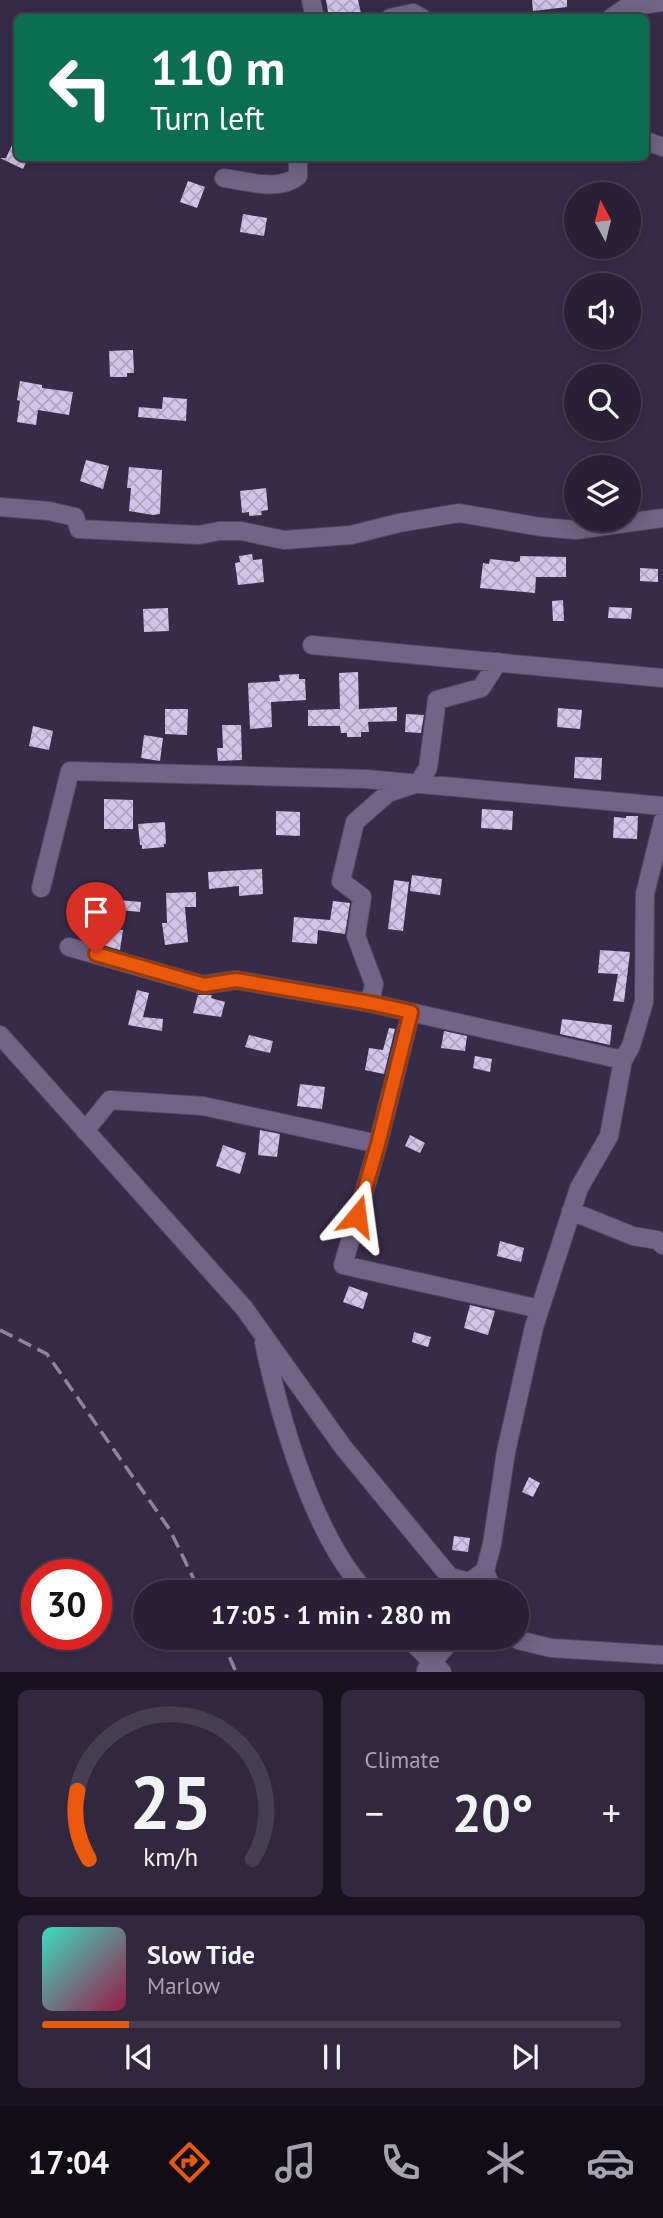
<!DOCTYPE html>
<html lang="en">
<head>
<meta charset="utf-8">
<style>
	:root { --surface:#2a2036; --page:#32283e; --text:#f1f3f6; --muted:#a5a3ad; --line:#463e51; --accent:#ea580c }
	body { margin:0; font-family:"PT Sans",sans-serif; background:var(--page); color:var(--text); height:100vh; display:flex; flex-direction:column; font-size:26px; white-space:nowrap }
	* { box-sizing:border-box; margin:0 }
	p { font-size:23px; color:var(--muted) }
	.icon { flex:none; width:38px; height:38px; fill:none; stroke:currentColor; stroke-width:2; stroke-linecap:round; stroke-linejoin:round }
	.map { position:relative; height:1672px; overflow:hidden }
	.details { display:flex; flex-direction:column; gap:18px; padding:18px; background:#17121e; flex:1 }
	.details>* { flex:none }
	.top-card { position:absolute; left:14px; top:14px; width:635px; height:147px; border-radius:10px; box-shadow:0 4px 18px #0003,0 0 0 2px var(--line); background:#0b6e4f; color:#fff; overflow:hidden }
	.needle { width:46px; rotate:353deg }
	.fabs { position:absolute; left:564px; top:182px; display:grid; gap:14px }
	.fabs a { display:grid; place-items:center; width:77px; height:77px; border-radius:50%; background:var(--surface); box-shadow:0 4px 18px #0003,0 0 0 2px var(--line); font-size:35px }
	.speed { position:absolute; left:21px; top:1559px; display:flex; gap:14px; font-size:35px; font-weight:700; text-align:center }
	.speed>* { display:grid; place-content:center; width:91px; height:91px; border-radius:50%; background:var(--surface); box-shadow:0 4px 18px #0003,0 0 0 2px var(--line); line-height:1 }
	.speed .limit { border:10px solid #d22; background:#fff; color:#111 }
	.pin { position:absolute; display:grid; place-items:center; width:60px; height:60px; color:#fff; margin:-72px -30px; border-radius:50% 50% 50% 0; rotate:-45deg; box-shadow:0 0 7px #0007 }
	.pin .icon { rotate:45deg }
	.me { position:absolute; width:77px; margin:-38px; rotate:16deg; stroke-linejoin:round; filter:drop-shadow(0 0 5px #0008) }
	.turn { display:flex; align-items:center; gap:24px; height:147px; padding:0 21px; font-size:32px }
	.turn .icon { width:91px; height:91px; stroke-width:2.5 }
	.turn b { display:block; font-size:49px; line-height:60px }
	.big { font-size:52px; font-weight:700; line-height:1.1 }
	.details .widget { flex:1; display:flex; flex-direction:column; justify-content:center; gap:10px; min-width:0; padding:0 24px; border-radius:10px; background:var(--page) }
	.details .dial { align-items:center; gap:0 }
	.dial svg { height:182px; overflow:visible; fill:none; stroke:var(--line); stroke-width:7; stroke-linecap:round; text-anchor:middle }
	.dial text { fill:var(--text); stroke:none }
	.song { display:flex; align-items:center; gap:21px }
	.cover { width:84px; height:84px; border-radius:10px; background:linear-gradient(135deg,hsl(170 70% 55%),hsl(340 70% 35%)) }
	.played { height:7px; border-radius:4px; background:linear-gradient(90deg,var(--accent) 15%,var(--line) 15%) }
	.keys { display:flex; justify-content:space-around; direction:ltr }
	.heat { display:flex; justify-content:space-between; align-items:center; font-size:38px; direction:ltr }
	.details .tiles { flex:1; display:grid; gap:18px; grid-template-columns:1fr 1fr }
	.widget:last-child { grid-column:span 2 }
	.trip { position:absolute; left:133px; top:1580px; width:396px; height:70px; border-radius:35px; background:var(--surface); box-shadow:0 4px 18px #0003,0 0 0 2px var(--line); font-weight:700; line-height:70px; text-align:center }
	.dock { display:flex; height:112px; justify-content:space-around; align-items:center; background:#110d16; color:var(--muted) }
	.dock .icon { width:49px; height:49px }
	.dock .active { color:var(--accent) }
	.dock b { font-size:32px; color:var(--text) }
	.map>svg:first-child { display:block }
</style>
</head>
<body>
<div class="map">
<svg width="663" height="1672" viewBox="0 0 663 1672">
	<defs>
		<pattern id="building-cross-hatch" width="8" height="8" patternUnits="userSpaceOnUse" patternTransform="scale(1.75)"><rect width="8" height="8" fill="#d2c3e8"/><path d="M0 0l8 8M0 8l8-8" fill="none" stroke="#b0a4c1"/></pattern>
	</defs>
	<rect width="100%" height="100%" fill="#382b48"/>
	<!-- building -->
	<path fill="url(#building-cross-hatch)" d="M326,0H358L361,13L329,18Z
		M532,0H567V7L533,11Z
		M18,132V158H28L23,169L0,158H6Z
		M188,181L205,187L197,208L180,202Z
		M243,214L267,218L264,236L240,232Z
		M133,350L134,373H127V377H110L109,351Z
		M20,381L42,385V388L73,392L69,415L38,410L36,425L17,422L20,401L17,400Z
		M163,397L187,399L186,421L138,417L139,407L162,409Z
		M86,460L109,466L103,489L80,481Z
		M129,467L162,470L160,514L153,515L129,511L131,488H127Z
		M266,488L268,510L261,511L262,515L249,516V512L242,513L240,491Z
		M252,554L253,560L262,559L264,582L238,585L235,563L240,562L239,556Z
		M520,556L566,557V577H536L535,593L480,588L483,563L489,564L490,559L516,562L520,561Z
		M640,568L658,569V582L640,581Z
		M563,600L564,621H553L552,601Z
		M609,607L632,608L631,619L608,618Z
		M168,608L169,631L144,632L143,609Z
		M358,672L359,709L397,707V721L368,722L369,732H361V737H347V733H341L340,726H308V710L340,709L339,673Z
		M299,674V679H305L306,700L271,702L272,727L250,729L248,683L280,681L279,675Z
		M558,708L582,710L580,729L557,727Z
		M165,709H188L187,735L165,734Z
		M406,714L424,715L421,733L405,732Z
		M222,725H241L242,760L218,761L217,748H223Z
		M33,726L53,731L49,750L29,746Z
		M144,735L163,738L160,761L141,758Z
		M575,757L602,758L601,780L574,778Z
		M104,799L133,800V829H104Z
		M482,809L513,811L512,830L481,828Z
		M276,811L300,812V836L276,835Z
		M626,816H638L637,839L613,838L614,817L626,818Z
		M165,822L166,844H164V847L142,849V845H140L138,824Z
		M262,869L263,894L239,896V886L209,889L208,872Z
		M412,875L442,879L440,895L410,891Z
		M394,880L409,882L403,931L388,929Z
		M81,887H95L94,898L141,902L140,912L110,909L109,928L123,930L120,950L85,940L89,920L79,919Z
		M196,892V907H185L188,942L165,945L162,923H167L166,893Z
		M333,901L350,903L345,934L318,930L317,944L292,942L294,917L330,920Z
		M600,950L630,952L624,1002L613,1001L618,974L598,973Z
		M137,990L149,993L143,1017L163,1019L162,1031L128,1025Z
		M198,995H212L211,998L225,1002L221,1017L193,1013Z
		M562,1019L612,1025L610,1045L560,1034Z
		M389,1028L395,1029L384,1074L365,1070L369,1048L383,1050Z
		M444,1031L467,1036L465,1051L441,1048Z
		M249,1035L273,1041L270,1053L245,1047Z
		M475,1056L492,1059L490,1072L473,1068Z
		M300,1084L325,1087L322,1109L297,1106Z
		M260,1130L280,1134L277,1157L258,1155Z
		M410,1135L425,1143L420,1153L405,1146Z
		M223,1145L246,1153L240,1174L216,1166Z
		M500,1241L524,1248L521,1262L497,1256Z
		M349,1286L368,1293L363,1309L343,1302Z
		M470,1305L495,1311L488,1335L464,1328Z
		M414,1332L431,1337L428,1347L412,1342Z
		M529,1477L540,1483L533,1497L522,1492Z
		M454,1536L470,1538L468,1552L452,1550Z"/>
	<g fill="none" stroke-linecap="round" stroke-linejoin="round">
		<defs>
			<path id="minor" d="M311,0L315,18
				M390,18L413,13L422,18
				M611,18L627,7L663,2
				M646,141L663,147
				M224,178C246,181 279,192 298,176V158
				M0,507L49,511L75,517L79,529L199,535L219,531H241L284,540L351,535L399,523L459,513L541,527L576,530L663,518
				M312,645L663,678
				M41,888L70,771L366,779L663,806
				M69,947L203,985L236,980L370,1003L623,1060
				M370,1003L374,984L356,936L362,897L341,881L355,822L388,793L418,783L428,768L437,700L481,688L498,662
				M411,1012L378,1144L343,1265L540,1309
				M0,1035L244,1308L343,1447L450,1577L469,1582L485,1571L492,1544L506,1452L534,1327L579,1188L609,1136L623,1060L631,1046L644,1002L645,894L663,821
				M85,1131L110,1100L203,1106L378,1144
				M571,1211L633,1236L657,1240L663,1245
				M264,1343C280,1418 313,1535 366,1592
				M485,1571L493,1592
				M408,1638L442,1672
				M516,1638L518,1640L551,1648L663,1655
				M426,1670L453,1638"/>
		</defs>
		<!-- minor casing -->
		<use href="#minor" stroke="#514760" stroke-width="20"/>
		<!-- minor -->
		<use href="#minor" stroke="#716484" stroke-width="18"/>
		<!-- rail -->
		<path stroke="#8e849c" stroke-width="3.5" stroke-dasharray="14 7" stroke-linecap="butt" d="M0,1330L47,1354L170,1530L200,1592
			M221,1638L236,1672"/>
	</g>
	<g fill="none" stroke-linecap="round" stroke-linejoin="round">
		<defs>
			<path id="route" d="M96,954L204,985L236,980L370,1003L411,1012L378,1144L357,1216"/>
		</defs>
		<!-- route casing -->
		<use href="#route" stroke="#983908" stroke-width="18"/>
		<!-- route -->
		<use href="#route" stroke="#ea580c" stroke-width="12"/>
	</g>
</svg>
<div class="fabs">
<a><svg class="needle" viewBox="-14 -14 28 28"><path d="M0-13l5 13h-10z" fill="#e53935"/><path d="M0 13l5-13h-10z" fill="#a5a3ad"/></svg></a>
<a><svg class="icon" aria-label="sound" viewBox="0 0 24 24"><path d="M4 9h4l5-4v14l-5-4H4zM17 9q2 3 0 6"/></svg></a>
<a><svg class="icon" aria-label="search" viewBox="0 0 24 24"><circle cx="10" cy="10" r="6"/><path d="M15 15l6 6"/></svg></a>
<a><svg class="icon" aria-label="layers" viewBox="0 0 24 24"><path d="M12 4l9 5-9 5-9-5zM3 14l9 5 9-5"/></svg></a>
</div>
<div class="speed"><div class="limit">30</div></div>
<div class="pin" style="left:96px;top:954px;background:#d93025"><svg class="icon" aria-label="arrive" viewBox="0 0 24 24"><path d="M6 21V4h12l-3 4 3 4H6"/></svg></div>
<svg class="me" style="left:357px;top:1216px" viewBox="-20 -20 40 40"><path d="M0-17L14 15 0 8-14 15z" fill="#ea580c" stroke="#fff" stroke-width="4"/></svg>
<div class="trip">17:05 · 1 min · 280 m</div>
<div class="top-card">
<div class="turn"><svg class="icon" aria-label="left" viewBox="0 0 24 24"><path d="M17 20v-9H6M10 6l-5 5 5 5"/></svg><div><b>110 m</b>Turn left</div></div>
</div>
</div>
<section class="details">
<div class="tiles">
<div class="widget dial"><svg viewBox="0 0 100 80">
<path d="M14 69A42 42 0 1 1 86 69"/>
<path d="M14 69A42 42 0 0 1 9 39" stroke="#ea580c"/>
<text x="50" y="56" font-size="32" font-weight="700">25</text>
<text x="50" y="72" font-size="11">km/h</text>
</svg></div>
<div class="widget"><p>Climate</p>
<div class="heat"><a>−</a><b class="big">20°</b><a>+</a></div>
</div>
<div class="widget">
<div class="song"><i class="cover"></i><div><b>Slow Tide</b><p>Marlow</p></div></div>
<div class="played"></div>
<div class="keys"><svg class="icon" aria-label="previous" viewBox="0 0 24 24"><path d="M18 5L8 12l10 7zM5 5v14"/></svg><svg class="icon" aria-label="pause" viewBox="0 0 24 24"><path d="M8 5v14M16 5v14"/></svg><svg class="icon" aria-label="next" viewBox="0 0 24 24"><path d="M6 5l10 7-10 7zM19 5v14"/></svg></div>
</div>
</div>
</section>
<nav class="dock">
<b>17:04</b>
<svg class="icon active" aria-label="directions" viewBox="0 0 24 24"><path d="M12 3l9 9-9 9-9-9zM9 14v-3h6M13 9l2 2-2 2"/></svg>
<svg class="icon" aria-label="music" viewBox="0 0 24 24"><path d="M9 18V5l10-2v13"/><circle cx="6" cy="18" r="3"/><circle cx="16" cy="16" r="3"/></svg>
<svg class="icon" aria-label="phone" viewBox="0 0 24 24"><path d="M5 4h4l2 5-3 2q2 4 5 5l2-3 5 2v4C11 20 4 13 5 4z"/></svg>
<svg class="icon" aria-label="climate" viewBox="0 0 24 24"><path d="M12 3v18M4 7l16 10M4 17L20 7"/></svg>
<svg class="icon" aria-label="car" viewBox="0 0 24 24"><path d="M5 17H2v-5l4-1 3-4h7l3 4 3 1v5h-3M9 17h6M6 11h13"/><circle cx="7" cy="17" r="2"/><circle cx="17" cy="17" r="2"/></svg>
</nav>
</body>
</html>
